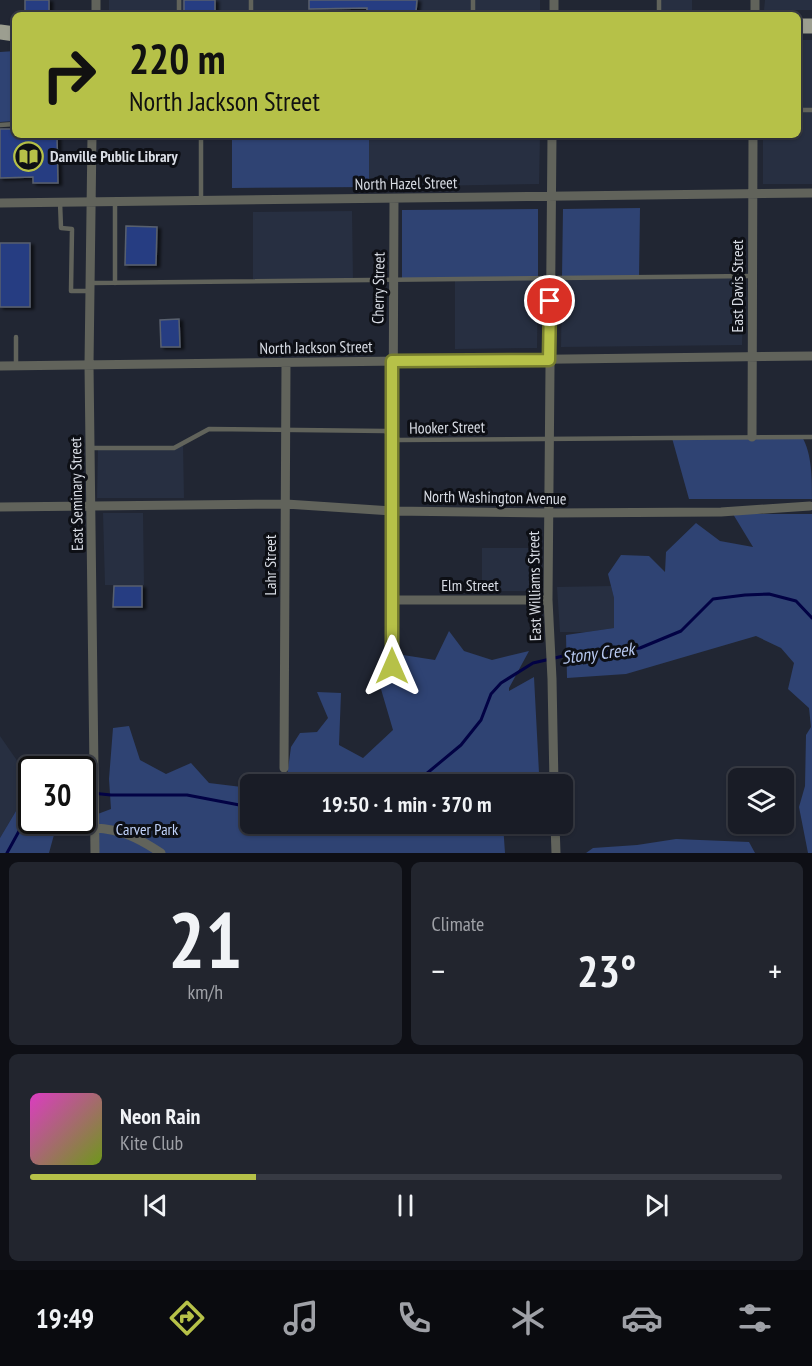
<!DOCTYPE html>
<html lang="en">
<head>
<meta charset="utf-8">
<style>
	:root { --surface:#191c26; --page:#22252e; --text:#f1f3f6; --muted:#9fa1a7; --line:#373a43; --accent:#b6c148 }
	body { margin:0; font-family:"PT Sans Narrow",sans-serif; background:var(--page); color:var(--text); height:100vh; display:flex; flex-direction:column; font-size:22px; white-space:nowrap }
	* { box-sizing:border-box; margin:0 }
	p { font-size:20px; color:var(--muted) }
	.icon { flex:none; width:33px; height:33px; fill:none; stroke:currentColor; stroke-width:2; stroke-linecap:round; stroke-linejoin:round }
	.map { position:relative; height:853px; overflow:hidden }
	.details { display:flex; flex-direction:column; gap:9px; padding:9px; background:#0e0f15; flex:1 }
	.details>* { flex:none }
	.banner { position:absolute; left:12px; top:12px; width:789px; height:126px; border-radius:9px; box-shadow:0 2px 4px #0004,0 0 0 2px var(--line); background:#b6c148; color:#111; overflow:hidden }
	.fabs { position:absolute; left:728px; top:768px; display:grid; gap:12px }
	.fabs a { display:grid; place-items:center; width:66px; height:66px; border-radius:9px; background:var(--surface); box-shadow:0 2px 4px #0004,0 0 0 2px var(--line); font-size:30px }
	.speed { position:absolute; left:18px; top:756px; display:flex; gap:12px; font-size:30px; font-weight:700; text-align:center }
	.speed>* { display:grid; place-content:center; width:78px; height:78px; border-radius:50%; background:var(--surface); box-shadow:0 2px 4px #0004,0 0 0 2px var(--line); line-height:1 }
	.speed .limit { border:3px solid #111; border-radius:9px; background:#fff; color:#111 }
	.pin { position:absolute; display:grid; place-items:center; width:51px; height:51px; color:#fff; margin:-26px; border:3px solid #fff; border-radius:50%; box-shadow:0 2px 6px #0007 }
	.me { position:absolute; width:66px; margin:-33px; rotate:0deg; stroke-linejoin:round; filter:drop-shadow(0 0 4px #0008) }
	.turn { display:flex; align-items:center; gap:21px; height:126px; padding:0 18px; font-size:27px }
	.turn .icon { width:78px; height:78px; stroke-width:2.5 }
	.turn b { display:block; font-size:42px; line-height:51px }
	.big { font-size:45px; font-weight:600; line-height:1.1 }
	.details .widget { flex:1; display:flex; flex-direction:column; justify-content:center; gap:9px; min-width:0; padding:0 21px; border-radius:9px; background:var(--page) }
	.details .dial { align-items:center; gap:0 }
	.dial b { font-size:78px; line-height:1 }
	.song { display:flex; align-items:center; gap:18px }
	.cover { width:72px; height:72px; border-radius:9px; background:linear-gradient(135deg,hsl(310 70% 55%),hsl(80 70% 35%)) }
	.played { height:6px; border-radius:3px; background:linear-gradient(90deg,var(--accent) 30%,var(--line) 30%) }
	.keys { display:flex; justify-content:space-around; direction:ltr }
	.heat { display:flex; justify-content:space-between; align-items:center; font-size:33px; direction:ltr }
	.details .tiles { flex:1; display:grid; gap:9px; grid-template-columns:1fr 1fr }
	.widget:last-child { grid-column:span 2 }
	.trip { position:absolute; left:240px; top:774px; width:333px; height:60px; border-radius:9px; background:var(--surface); box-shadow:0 2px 4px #0004,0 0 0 2px var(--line); font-weight:600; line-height:60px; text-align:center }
	.dock { display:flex; height:96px; justify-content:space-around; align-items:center; background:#0a0b0f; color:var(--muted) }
	.dock .icon { width:42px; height:42px }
	.dock .current { color:var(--accent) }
	.dock b { font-size:27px; color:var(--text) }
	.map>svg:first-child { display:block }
</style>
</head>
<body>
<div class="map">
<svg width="812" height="853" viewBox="0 0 812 853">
	<defs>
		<filter id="shadow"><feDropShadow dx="3.5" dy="2" stdDeviation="1.5" flood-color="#0009"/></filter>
	</defs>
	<rect width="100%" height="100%" fill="#212633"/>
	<!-- built -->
	<path fill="#272f41" d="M109,0H540V13L391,15H109Z
		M659,0H692V12H659Z
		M765,0H812V10H764Z
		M798,40H812V184H763V135H798Z
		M369,135H540L539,184L369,187Z
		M352,211L353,280L253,282V212Z
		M744,277L742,345L561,347L562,278Z
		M538,278L537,348L455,349V280Z
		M183,443L184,498H97L98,448H174Z
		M103,513H143L144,585H105Z
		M482,548H534V591H482Z
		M611,586L614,598V628L587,632H560L557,587Z
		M0,736L18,762L16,811L0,838Z"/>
	<!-- green -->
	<path fill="#2f4373" d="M15,51V121L0,122V52Z
		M232,135H369V187L232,188Z
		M640,208L639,278H562L563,209Z
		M538,209V278L402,279V210Z
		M802,437C812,453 812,479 812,499H689L672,438Z
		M733,514H812V853H808L799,807L805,786L806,735L811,727L809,708L788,689L794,663L781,648L756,636L626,674L567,678L566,635L614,628V598L608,574L621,555L649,556L665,572L666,552L696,523L720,541L753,547Z
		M449,631L464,651L492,660L529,651L509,688V691L534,677L539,773L501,774V784H286L291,747L300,733L317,732L328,718L317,692L341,693L339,745L363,758L393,730L378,679L403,655L435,660Z
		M129,726L140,760L166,774L191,763L209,783L250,788V824H503L505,853H95V815L111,809L109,779L113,728Z
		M31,791L32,820L70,821L55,831L49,853H0V838L16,811Z
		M676,839L749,842L755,853H586L593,848L637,845Z"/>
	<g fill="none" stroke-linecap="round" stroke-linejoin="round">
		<!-- stream -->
		<path stroke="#020244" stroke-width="3" d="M414,784L461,745L481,720L491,694L501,683L533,663L572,654H599L640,648L681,631L713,599L745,595L769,594L796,601L812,618
			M82,792L111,795H187L250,807
			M7,853L24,822L32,814"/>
	</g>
	<!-- building -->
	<path fill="#263e82" stroke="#59606e" stroke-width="1.5" filter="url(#shadow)" d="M25,0H49V15H25Z
		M184,0H215V14L184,13Z
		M309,0H417L416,11H389V13L367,14V8L309,9Z
		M0,129H15V135H57L58,183H33V177L0,178Z
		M126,226L157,227L156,265H125Z
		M0,243H30V307H0Z
		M179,319L180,347H161L160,320Z
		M114,586H142V607H113Z"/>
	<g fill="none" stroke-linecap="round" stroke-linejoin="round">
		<!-- service -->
		<path stroke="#61635b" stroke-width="4.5" d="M179,15V0
			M251,15V0
			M473,15V0
			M659,15V0
			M798,110H812
			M0,125L15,124
			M201,201V135
			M60,202L61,228L72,229L71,291H90
			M115,202V283
			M90,283L752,276
			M16,337V365
			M90,448H174L209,429L385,431L399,440L812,437"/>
		<!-- minor -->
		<path stroke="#61635b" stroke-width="9" d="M96,15V0
			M554,15V0
			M755,15V0
			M92,135L89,365L95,853
			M552,135L548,600L552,679L554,784
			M0,203L812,193
			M0,366L812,356
			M752,437L753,135
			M0,507L286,504L392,511L548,513L721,512L810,506
			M392,600H548
			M392,666L394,199
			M284,768L286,363
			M555,824L556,853
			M95,828C121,829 140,839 161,853"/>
		<!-- primary -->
		<path stroke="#9c9e90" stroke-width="15" d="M798,26H812
			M0,32L15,34"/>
	</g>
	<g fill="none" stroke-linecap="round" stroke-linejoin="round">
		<defs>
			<path id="route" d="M392,666V361L549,360L550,301"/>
		</defs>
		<!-- route casing -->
		<use href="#route" stroke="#767d2f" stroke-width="15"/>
		<!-- route -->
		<use href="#route" stroke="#b6c148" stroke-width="10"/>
	</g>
	<!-- icons -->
	<defs>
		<symbol id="library-ring" viewBox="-11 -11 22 22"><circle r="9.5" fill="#0d0f15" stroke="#b6c148" stroke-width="1.5"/><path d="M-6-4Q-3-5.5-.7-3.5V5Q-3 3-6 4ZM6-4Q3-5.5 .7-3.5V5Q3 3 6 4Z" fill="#b6c148"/></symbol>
	</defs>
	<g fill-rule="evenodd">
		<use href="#library-ring" x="12" y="140" width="33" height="33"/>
	</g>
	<g text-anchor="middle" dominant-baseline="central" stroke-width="6" stroke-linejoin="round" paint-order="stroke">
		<!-- poi labels -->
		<g font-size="16" font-weight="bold" fill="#d9dde5" stroke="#0d0f15" text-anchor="start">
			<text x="50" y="156">Danville Public Library</text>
		</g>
		<!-- street labels -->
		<g font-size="16" fill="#d9dde5" stroke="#0d0f15">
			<text transform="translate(406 183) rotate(-1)">North Hazel Street</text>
			<text transform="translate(737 286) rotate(-90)">East Davis Street</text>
			<text transform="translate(378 288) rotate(-89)">Cherry Street</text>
			<text transform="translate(316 347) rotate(-1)">North Jackson Street</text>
			<text transform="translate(447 427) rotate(-1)">Hooker Street</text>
			<text transform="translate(76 494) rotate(-91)">East Seminary Street</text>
			<text transform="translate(495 497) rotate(1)">North Washington Avenue</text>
			<text transform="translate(270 565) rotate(-90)">Lahr Street</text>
			<text x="470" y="585">Elm Street</text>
			<text transform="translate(534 586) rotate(-91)">East Williams Street</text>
		</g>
		<!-- park labels -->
		<g font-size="16" fill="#c1d3fb" stroke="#0d0f15">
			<text x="147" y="829">Carver Park</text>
		</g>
		<!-- water labels -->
		<g font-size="18" font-style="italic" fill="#b7c8f0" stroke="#0d0f15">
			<text transform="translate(598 653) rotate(-7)">Stony Creek</text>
		</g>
	</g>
</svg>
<div class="fabs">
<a><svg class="icon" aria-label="layers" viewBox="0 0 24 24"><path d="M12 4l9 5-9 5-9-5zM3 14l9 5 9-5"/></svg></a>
</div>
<div class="speed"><div class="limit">30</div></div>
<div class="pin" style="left:550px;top:301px;background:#d93025"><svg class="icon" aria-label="arrive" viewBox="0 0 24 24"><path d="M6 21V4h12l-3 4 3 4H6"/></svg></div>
<svg class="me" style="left:392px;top:666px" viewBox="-20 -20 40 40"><path d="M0-17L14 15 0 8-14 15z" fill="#b6c148" stroke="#fff" stroke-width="4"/></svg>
<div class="trip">19:50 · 1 min · 370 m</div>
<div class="banner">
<div class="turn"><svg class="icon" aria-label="right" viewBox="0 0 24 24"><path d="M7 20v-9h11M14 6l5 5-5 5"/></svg><div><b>220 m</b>North Jackson Street</div></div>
</div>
</div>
<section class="details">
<div class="tiles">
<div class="widget dial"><b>21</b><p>km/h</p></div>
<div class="widget"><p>Climate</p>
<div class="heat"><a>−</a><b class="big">23°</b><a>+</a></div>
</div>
<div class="widget">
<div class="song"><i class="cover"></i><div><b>Neon Rain</b><p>Kite Club</p></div></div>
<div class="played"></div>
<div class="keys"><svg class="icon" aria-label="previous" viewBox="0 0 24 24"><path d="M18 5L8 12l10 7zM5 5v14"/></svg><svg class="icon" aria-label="pause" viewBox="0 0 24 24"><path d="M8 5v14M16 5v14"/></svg><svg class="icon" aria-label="next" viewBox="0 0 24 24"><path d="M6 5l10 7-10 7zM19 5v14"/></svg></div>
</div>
</div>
</section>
<nav class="dock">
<b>19:49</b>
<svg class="icon current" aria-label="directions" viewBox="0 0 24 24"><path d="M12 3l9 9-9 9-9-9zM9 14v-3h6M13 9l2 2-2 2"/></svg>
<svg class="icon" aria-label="music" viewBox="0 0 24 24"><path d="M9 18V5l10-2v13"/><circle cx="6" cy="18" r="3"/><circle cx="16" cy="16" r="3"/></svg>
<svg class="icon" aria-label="phone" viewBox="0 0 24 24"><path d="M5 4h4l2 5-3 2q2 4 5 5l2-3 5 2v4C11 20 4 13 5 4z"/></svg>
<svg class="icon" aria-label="climate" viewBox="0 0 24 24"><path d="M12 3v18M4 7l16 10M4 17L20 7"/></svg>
<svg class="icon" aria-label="car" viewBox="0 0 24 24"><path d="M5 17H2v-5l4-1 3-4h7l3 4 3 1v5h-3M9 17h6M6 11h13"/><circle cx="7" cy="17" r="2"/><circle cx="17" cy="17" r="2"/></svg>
<svg class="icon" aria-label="filters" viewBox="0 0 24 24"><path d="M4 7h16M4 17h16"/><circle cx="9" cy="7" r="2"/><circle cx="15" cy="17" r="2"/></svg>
</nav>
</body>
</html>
